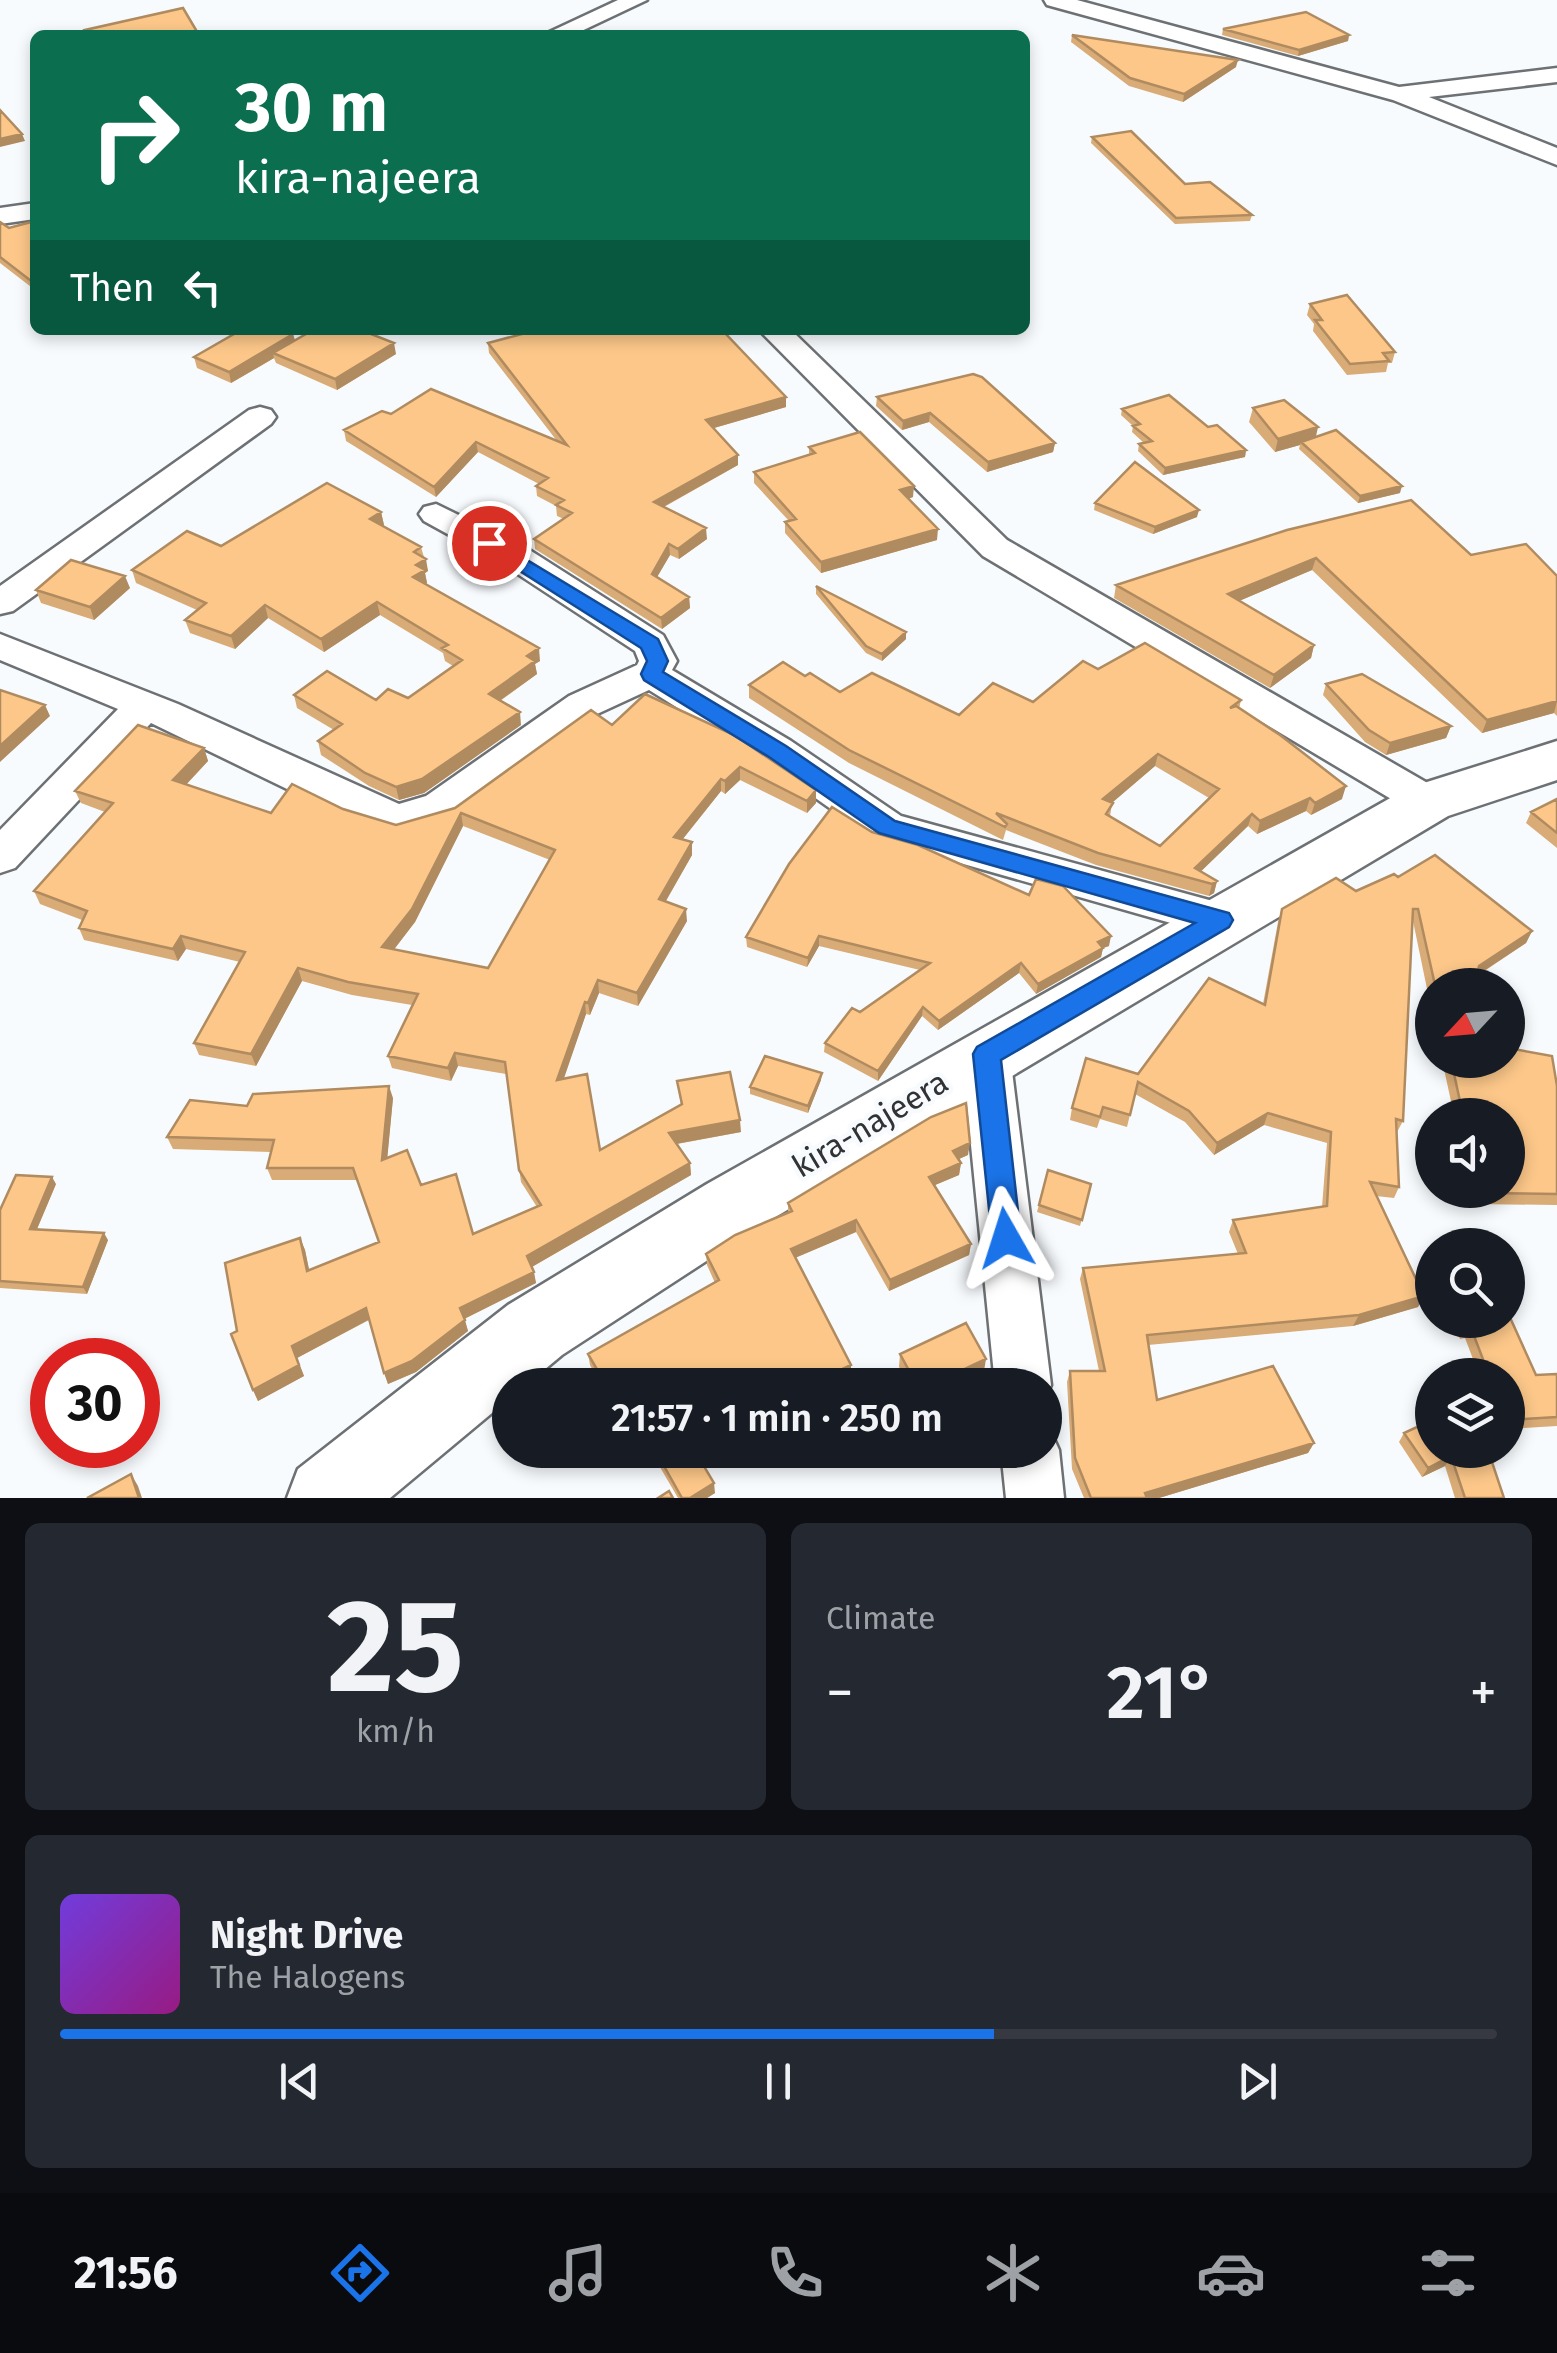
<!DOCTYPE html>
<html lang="en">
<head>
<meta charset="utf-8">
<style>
	:root { --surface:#171b24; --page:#242831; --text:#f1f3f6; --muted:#9ea1a6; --line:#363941; --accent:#1a73e8 }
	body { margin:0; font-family:"Fira Sans",sans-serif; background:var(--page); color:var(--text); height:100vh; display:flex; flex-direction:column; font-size:38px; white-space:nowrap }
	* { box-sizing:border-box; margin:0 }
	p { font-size:32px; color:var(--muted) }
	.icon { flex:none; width:55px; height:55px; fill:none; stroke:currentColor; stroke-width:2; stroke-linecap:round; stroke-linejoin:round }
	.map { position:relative; height:1498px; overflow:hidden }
	.panel { display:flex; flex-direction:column; gap:25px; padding:25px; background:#0d0f14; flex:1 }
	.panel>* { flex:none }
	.top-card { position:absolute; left:30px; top:30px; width:1000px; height:305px; border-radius:15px; box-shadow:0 5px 15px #0003; background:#0b6e4f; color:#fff; overflow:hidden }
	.needle { width:65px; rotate:244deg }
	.fabs { position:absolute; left:1415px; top:968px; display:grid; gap:20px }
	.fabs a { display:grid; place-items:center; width:110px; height:110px; border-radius:50%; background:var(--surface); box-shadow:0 5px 15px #0003; font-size:50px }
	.speed { position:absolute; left:30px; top:1338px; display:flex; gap:20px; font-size:50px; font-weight:700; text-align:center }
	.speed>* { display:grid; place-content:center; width:130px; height:130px; border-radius:50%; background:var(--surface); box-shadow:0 5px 15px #0003; line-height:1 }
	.speed .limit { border:15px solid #d22; background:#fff; color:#111 }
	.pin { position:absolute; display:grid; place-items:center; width:85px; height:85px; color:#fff; margin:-42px; border:5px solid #fff; border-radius:50%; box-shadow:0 2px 10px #0007 }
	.me { position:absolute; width:110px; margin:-55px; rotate:354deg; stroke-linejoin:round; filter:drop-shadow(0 0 8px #0008) }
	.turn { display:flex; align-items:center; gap:35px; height:210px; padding:0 40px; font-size:45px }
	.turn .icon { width:130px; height:130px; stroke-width:2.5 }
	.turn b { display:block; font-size:70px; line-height:85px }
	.then { display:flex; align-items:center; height:95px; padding:0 40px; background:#0003; gap:20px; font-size:38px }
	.big { font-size:75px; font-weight:600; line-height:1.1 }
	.panel .tile { flex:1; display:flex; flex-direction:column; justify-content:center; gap:15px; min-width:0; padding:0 35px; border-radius:15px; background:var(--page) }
	.panel .dial { align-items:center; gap:0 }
	.dial b { font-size:130px; line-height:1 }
	.song { display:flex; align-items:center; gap:30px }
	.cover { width:120px; height:120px; border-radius:15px; background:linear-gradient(135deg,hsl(260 70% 55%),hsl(310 70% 35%)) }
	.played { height:10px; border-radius:5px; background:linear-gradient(90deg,var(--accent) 65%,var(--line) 65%) }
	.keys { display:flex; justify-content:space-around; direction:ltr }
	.heat { display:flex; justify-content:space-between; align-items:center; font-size:55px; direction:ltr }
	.panel .tiles { flex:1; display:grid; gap:25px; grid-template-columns:1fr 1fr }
	.tile:last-child { grid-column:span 2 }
	.trip { position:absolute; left:492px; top:1368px; width:570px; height:100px; border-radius:50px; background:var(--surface); box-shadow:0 5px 15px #0003; font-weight:600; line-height:100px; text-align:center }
	.tabs { display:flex; height:160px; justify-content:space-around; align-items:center; background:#090b0e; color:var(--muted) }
	.tabs .icon { width:70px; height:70px }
	.tabs .active { color:var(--accent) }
	.tabs b { font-size:45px; color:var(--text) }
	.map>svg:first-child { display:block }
</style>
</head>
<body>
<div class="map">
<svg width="1557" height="1498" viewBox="0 0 1557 1498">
	<rect width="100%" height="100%" fill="#f8fbfe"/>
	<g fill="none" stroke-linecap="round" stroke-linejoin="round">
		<defs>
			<path id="street" d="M618,0H647L573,35H543Z
				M1044,0H1077L1399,87L1557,68V82L1429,97L1557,148V165L1393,100L1047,5Z
				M35,203V219L0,224V208Z
				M759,330H791L1007,540L1443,792L1449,802L1443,812L1428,817L1413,812L983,556Z
				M260,407L271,410L276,417L271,424L13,611L0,614V586L249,410Z
				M436,504L528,549L663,635L677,661L672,670L791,741L901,816L1220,903L1236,908L1242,920L1236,932L1220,937L872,838L763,761L649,690L597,714L455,818L398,834L347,818L151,723L15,868L0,873V830L118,709L0,660V634L178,704L399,804L426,796L569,696L637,665L639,661L635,651L504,565L424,521L419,514L424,507Z
				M986,1035L1003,1041L1010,1055L1051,1385L1045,1399V1385H995L962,1055L969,1041Z
				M1045,1427L1050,1430L1059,1450L1064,1498H1006L1001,1450H1045Z"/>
			<path id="secondary" d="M1557,741V780L1448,816L757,1228L562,1355L526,1385H510V1398L390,1498H287L298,1469L508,1305L707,1184L1408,788Z"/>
		</defs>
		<!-- street casing -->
		<use href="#street" stroke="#6e7174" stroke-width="5"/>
		<!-- secondary casing -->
		<use href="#secondary" stroke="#6e7174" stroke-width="5"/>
		<!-- street -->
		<use href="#street" fill="#fff" fill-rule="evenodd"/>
		<!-- secondary -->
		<use href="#secondary" fill="#fff" fill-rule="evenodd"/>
	</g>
	<!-- wall -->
	<path fill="#d9ab76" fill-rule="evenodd" d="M1223,29L1349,35L1348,41L1298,56L1222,35Z
		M1072,35L1236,67L1183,102L1129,86L1071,42Z
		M1092,137L1185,184L1252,215L1250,221L1175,224L1091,143Z
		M35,221V290L0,263V222L9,228Z
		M1310,304L1395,352L1392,363H1388L1386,372L1347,375L1313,331L1314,324L1307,315Z
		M293,334L295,340L396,354L337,390L276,363L274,358L231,383L197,368L194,357Z
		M488,343L786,397V407L714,428L738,465L664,507L707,539L679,559L670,555L657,577L689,597L690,608L662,629L535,549L534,539L564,519L557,516L556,506L537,496L536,486L539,484L478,452L436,497L346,441L344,430L391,414L557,441L489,353Z
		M877,397L1055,443L1053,452L987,472L929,422L902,430L876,406Z
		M1253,408L1316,437L1400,493L1358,503L1299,449L1300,445L1275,452L1249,422Z
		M1122,409L1208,427L1246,450L1245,457L1163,475L1138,451L1139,444L1144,443L1132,432L1133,426L1121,415Z
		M809,447L913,497L908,499L937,540L821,573L785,533V522L789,521L754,483V472L809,455Z
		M1095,503L1197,517L1153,534L1094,510Z
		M381,512L384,525L382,526L421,547L428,571L425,573L427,583L425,584L540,661L535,664L537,674L500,701L521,725L424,793L399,800L369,786L321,755L318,741L334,730L297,708L294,695L376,700L408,698L453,666L445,661L443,653L380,615L324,652L268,618L235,649L190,633L185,620L197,610L136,583L132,570L221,546Z
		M1287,530L1471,555L1557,576V716L1554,713L1482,733L1312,570L1239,601L1314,645L1311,658L1270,688L1114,598L1116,585Z
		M816,586L906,632V639L882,661L866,653L816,594Z
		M130,588L94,620L41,603L36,590Z
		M1098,669L1241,700L1239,709L1342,799L1311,815L1306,811L1257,834L1248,826L1201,871L1217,881L1214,893L1209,896L1096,865L1006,830L1003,840L849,763L749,698V685L805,676L840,692L959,715L1033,702ZM1155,766L1209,798L1160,846L1110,817L1112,803Z
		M1326,684L1451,726L1446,738L1386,755L1365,742L1323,695Z
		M612,725L816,790V803L807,813L740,780L725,794L721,791L682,840L692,842V855L666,901L687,921L638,1006L599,993L590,1015L586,1014L563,1079L600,1150L681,1105L677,1081L741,1132L677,1144L690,1163L691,1175L532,1267L536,1283L464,1319L468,1331L416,1372L388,1384L369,1320L297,1358L304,1376L258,1401L253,1390L237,1331L300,1238L305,1250L309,1271L379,1242L357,1180H272L267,1168L271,1152L173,1149L167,1137L247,1106L393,1098L387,1158L421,1185L473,1234L537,1207L521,1182L506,1074L458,1066L451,1081L392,1068L388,1056L412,1005L352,995L302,981L256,1066L199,1055L194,1043L240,962L186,949L178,961L84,940L79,928L82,920L40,904L34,891L105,812L81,803L75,791L204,748L208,761L186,785L271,813L343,809L396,825L455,808ZM463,826L550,860L488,968L394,949L415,922Z
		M1557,799V848L1526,823L1531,812Z
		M872,832L1109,946L1103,948L1101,957L1036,994L1019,973L938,1030L922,1016L878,1081L824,1052L825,1043L860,1012L920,970L819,946L807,967L747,947L746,937Z
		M1398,877L1532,931L1526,943L1477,976L1475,985H1432V1013L1413,921L1403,1121L1397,1132L1399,1187L1394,1198L1376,1196L1424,1296L1418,1307L1353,1326L1148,1345L1157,1400L1314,1443L1308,1453L1159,1498H1084L1072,1469L1067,1382L1070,1371H1099L1080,1279L1083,1268L1238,1254L1229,1232L1233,1220L1322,1207L1327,1143L1264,1125L1214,1155L1185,1122L1135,1094L1127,1127L1100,1119L1097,1128L1070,1120L1072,1108L1138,1074L1263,1004L1278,922L1282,909L1356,891Z
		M1442,1060H1508L1557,1086V1205L1472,1204L1467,1190H1508V1115H1454Z
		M821,1080L808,1113L750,1094V1087Z
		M968,1155L959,1159L961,1163L959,1175L935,1185L971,1244L969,1255L889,1291L856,1232L795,1258L851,1376L831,1385H601L590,1365L588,1354L715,1283L707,1265L706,1254L788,1213V1203Z
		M1048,1170L1091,1184L1080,1226L1037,1212Z
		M56,1184L37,1229L108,1240L87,1294L0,1288V1210Z
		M1452,1320H1508L1536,1375L1557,1374V1426L1508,1429V1375H1479L1465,1338L1460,1339Z
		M900,1354L984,1371L956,1385H909L899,1367Z
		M1404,1433L1488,1450L1504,1498H1455L1445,1466L1422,1477L1399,1442Z
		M650,1450H728V1451L704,1466L715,1493L707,1498H678Z"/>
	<!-- shaded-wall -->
	<path fill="#b08b60" d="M1349,35L1348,41L1298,56L1299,50Z
		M1238,60L1236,67L1183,102L1184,94Z
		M22,134L25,141L0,147V139Z
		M293,334L296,345L273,353L274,358L231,383L229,372Z
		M394,343L396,354L337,390L335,379Z
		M786,397V407L707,430L706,420Z
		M930,413L929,422L902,430L903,421Z
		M1318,427L1315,441L1301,442L1300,445L1275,452L1278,439Z
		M476,442L478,452L436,497L434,487Z
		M1055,443L1053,452L987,472L988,462Z
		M1246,450L1245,457L1163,475L1165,468Z
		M738,455V465L654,512V502Z
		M914,486L913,497L899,502L900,490Z
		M1402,486L1400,493L1358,503L1360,496Z
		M1199,510L1197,517L1153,534L1155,527Z
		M381,512L384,525L373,532L370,519Z
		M706,528L707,539L679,559L678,549Z
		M938,529L937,540L821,573V562Z
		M669,544L670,555L653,584L652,574Z
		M1316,558L1312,570L1225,607L1228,594Z
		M426,559L428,571L425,573L427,583L416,590L413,577L416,565Z
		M125,576L130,588L94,620L90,607Z
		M689,597L690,608L662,629L661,618Z
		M377,602L380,615L324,652L321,639Z
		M265,605L268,618L235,649L231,636Z
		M906,632V639L882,661V654Z
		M1314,645L1311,658L1270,688L1274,675Z
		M539,648L540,661L535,664L537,674L491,707L489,694L527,656Z
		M1557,701L1554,713L1482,733L1487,720Z
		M45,705L50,716L0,762V746Z
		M520,712L521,725L424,793L399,800L396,787Z
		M1451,726L1446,738L1386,755L1390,743Z
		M204,748L208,761L178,793L173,780Z
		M1158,754L1155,766L1101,812L1103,799Z
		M740,767V780L725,794V781Z
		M721,779V791L674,850V837Z
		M1346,786L1342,799L1311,815L1315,803Z
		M816,790V803L807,813V801Z
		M1310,798L1306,811L1257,834L1260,821Z
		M461,813L463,826L415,922L386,960L382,947Z
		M1252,814L1248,826L1192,880L1195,868Z
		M692,842V855L660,911L659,899Z
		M1217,881L1214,893L1209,896L1212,884Z
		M686,909L687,921L638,1006L637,993Z
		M1532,931L1526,943L1473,978L1479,966Z
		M181,936L186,949L178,961L173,949Z
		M819,936V946L807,967L808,958Z
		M1111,936L1109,946L1103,948L1101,957L1036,994L1038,984L1098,942Z
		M1021,963L1019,973L938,1030L939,1021Z
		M298,968L302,981L256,1066L251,1054Z
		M598,980L599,993L590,1015L588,1003Z
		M585,1002L586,1014L559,1093L557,1080Z
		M923,1007L922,1016L878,1081V1071Z
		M455,1053L458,1066L451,1081L448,1068Z
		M822,1073L821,1080L808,1113V1106Z
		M389,1086L393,1098L386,1172L382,1160Z
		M1268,1113L1264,1125L1214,1155L1217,1143Z
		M740,1120L741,1132L670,1145L669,1133Z
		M970,1143L968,1155L952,1162L953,1151Z
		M690,1163L691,1175L530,1268L527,1256Z
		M961,1163L959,1175L928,1188L929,1177Z
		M52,1177L56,1184L34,1236L30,1229Z
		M856,1220V1232L790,1260L791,1249Z
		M104,1233L108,1240L87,1294L83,1287Z
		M300,1238L305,1250L312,1283L307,1271Z
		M971,1244L969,1255L889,1291L890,1280Z
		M534,1272L536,1283L464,1319L460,1308Z
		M1424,1296L1418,1307L1353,1326L1359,1315Z
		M366,1308L370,1319L297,1358L304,1376L258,1401L253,1390L292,1346Z
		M465,1320L468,1331L416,1372L388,1384L384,1373Z
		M986,1359L984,1371L956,1385H931Z
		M851,1365V1376L831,1385H809Z
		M1314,1443L1308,1453L1159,1498H1143L1145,1493Z
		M713,1450L728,1451L700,1469L699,1458Z
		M1451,1456L1445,1466L1422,1477L1428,1468Z
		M131,1474L138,1486L142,1498H139Z
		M714,1483L715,1493L707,1498H690Z"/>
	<!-- building -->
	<path fill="#fcc789" stroke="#b08b60" stroke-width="2.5" fill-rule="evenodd" d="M183,8L199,35H91L85,30Z
		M1306,12L1349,35L1299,50L1223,29Z
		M1072,35L1238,60L1184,94L1130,78Z
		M0,110L22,134L0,139Z
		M1131,131L1185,184L1210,182L1252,215L1176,218L1092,137Z
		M35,221V284L0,257V222L9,228Z
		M1347,295L1395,352L1383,353L1389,361L1350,364L1315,320H1322L1310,304Z
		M241,330H284L293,334L229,372L194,357Z
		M313,330H361L394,343L335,379L273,353Z
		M537,330H722L786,397L706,420L738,455L654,502L706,528L678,549L669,544L652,574L689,597L661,618L534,539L572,513L556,505L564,500L536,486L548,478L476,442L434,487L344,430L382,411L391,414L431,389L567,445L488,343Z
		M973,374L982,377L1055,443L988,462L930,413L903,421L877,397Z
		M1169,395L1208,427L1217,425L1246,450L1165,468L1139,444L1152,441L1133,426L1140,424L1122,409Z
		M1284,400L1318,427L1278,439L1253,408Z
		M1336,430L1402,486L1360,496L1301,442Z
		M860,432L914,486L900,490L938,529L821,562L785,522L796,519L754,472L815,453L809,447Z
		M1135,462L1199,510L1155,527L1095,503Z
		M327,483L381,512L370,519L421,547L414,552L426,559L416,565L425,570L413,577L539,648L527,656L535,661L489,694L520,712L422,779L396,787L365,773L318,741L342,724L294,695L327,671L376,700L388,689L408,698L462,660L442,648L448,645L377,602L321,639L265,605L231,636L185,620L206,603L132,570L187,531L221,546Z
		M1411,500L1471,555L1526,544L1557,576V701L1487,720L1316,558L1228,594L1314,645L1274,675L1116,585L1287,530Z
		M71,560L125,576L90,607L36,590Z
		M816,586L906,632L882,654L866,646Z
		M1145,643L1241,700L1230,708L1236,706L1280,735L1346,786L1315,803L1310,798L1260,821L1252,814L1195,868L1217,881L1212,884L1098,853L996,813L1007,824L1005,827L849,750L749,685L783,662L805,676L810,673L840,692L872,673L959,715L993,683L1033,702L1083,661L1098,669ZM1158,754L1219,789L1160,846L1106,814L1113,803L1103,799Z
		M1362,674L1451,726L1390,743L1369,730L1326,684Z
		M0,690L45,705L0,746Z
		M645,694L734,735L816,790L807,801L740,767L725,781L721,779L674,837L692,842L659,899L686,909L637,993L598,980L588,1003L585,1002L557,1080L587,1074L600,1150L682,1104L677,1081L730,1072L740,1120L669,1133L690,1163L527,1256L534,1272L460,1308L465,1320L412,1361L384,1373L366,1308L292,1346L299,1365L253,1390L231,1334L237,1331L225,1263L300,1238L307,1271L379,1242L353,1168H267L274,1140L167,1137L190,1100L247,1106L253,1094L389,1086L382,1160L407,1150L421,1185L456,1174L473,1234L541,1205L519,1170L505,1062L455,1053L448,1068L388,1056L418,994L348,982L298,968L251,1054L194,1043L245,952L181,936L173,949L79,928L87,911L34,891L113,803L75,791L138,725L204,748L173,780L271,813L292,784L343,809L396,825L455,808L591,710L612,725ZM461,813L555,850L488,968L382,947L412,909Z
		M1557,799V833L1531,812Z
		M832,807L872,832L918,845L1029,895L1036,879L1063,886L1111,936L1098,942L1103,948L1038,984L1021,963L939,1021L923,1007L878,1071L825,1043L852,1008L860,1012L930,963L819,936L808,958L746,937L789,864Z
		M1435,855L1532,931L1479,966L1475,985H1435L1418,909H1413L1403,1121L1396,1119L1399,1187L1370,1182L1424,1296L1359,1315L1147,1335L1157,1400L1273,1366L1314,1443L1145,1493L1147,1498H1091L1075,1458L1070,1371H1105L1083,1268L1246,1253L1233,1220L1327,1206L1331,1132L1268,1113L1217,1143L1189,1111L1138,1082L1130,1115L1103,1107L1100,1117L1072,1108L1086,1058L1138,1074L1209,978L1265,1005L1282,909L1336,878L1356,891L1394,874L1398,877Z
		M1508,1048L1552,1056L1557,1086V1194L1479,1193L1478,1190H1508V1115H1463L1451,1060H1508Z
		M765,1056L822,1073L808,1106L750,1087Z
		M966,1103L970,1143L953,1151L961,1163L929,1177L971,1244L890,1280L856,1220L791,1249L851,1365L809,1385H606L588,1354L719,1280L706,1254L735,1235L792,1211L788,1203L931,1117Z
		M1048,1170L1091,1184L1082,1220L1039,1205Z
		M16,1175L52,1177L30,1229L104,1233L83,1287L0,1281V1210Z
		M1508,1313L1536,1375L1557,1374V1417L1508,1420V1375H1489L1471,1328L1466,1329L1462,1320H1508Z
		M966,1323L986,1359L931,1385H917L900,1354Z
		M1432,1420V1450H1488L1504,1498H1465L1451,1456L1428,1468L1404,1433Z
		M655,1450H713L699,1458L714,1483L690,1498H682Z
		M131,1474L139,1498H87Z
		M669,1491L673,1498H658Z"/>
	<!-- route -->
	<path fill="#1a73e8" stroke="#114b97" stroke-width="2.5" d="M489,537L658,639L668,661L663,672L786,746L895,821L1229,913L1233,920L1229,927L1001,1060L1021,1238L1017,1248L1006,1252L996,1248L992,1238L973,1054L977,1047L1195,923L879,833L769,757L644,680L641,674L647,661L641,648L482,547V539Z"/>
	<g text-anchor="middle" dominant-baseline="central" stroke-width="9" stroke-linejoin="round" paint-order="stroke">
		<!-- near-street labels -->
		<g font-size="32" fill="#313233" stroke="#f8fbfe">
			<text transform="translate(870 1124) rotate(-31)">kira-najeera</text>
		</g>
	</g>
</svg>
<div class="fabs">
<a><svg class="needle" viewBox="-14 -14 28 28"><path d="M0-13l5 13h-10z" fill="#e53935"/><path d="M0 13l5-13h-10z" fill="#9ea1a6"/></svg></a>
<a><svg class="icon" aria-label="sound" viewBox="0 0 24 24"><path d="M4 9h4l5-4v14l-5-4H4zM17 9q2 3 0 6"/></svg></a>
<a><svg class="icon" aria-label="search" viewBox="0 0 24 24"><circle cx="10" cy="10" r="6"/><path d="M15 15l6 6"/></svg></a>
<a><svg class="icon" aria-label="layers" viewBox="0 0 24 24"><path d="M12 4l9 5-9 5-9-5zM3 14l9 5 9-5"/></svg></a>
</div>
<div class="speed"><div class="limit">30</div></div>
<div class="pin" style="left:489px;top:543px;background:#d93025"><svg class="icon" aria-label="arrive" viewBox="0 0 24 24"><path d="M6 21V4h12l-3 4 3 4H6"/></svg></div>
<svg class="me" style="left:1006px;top:1238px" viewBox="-20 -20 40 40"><path d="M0-17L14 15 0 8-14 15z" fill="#1a73e8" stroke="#fff" stroke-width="4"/></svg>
<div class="trip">21:57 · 1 min · 250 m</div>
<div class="top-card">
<div class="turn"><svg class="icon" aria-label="right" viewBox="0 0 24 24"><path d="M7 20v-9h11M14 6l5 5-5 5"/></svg><div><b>30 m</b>kira-najeera</div></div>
<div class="then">Then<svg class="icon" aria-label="left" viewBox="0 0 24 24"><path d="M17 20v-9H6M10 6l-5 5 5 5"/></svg></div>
</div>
</div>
<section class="panel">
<div class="tiles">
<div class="tile dial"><b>25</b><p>km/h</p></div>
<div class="tile"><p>Climate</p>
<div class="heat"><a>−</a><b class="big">21°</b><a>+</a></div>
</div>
<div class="tile">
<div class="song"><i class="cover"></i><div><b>Night Drive</b><p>The Halogens</p></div></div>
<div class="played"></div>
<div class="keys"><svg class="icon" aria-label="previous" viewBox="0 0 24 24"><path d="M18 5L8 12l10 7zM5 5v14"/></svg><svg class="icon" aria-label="pause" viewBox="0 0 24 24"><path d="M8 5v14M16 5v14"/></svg><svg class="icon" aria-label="next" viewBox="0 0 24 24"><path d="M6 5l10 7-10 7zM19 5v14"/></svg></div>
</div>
</div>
</section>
<nav class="tabs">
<b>21:56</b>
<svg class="icon active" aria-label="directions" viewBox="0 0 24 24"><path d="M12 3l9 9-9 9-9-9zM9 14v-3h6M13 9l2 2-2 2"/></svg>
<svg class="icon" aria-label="music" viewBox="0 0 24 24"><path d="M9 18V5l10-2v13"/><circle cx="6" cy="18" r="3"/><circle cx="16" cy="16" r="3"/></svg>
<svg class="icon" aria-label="phone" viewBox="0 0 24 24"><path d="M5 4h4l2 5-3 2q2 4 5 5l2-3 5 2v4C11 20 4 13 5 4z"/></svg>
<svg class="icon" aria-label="climate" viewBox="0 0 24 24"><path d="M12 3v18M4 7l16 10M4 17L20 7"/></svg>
<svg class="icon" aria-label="car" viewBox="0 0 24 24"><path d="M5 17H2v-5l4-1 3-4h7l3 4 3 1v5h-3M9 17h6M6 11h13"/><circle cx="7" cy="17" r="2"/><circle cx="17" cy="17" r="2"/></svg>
<svg class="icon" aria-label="filters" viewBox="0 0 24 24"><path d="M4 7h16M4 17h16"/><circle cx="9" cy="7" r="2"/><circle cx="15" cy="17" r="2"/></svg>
</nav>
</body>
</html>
